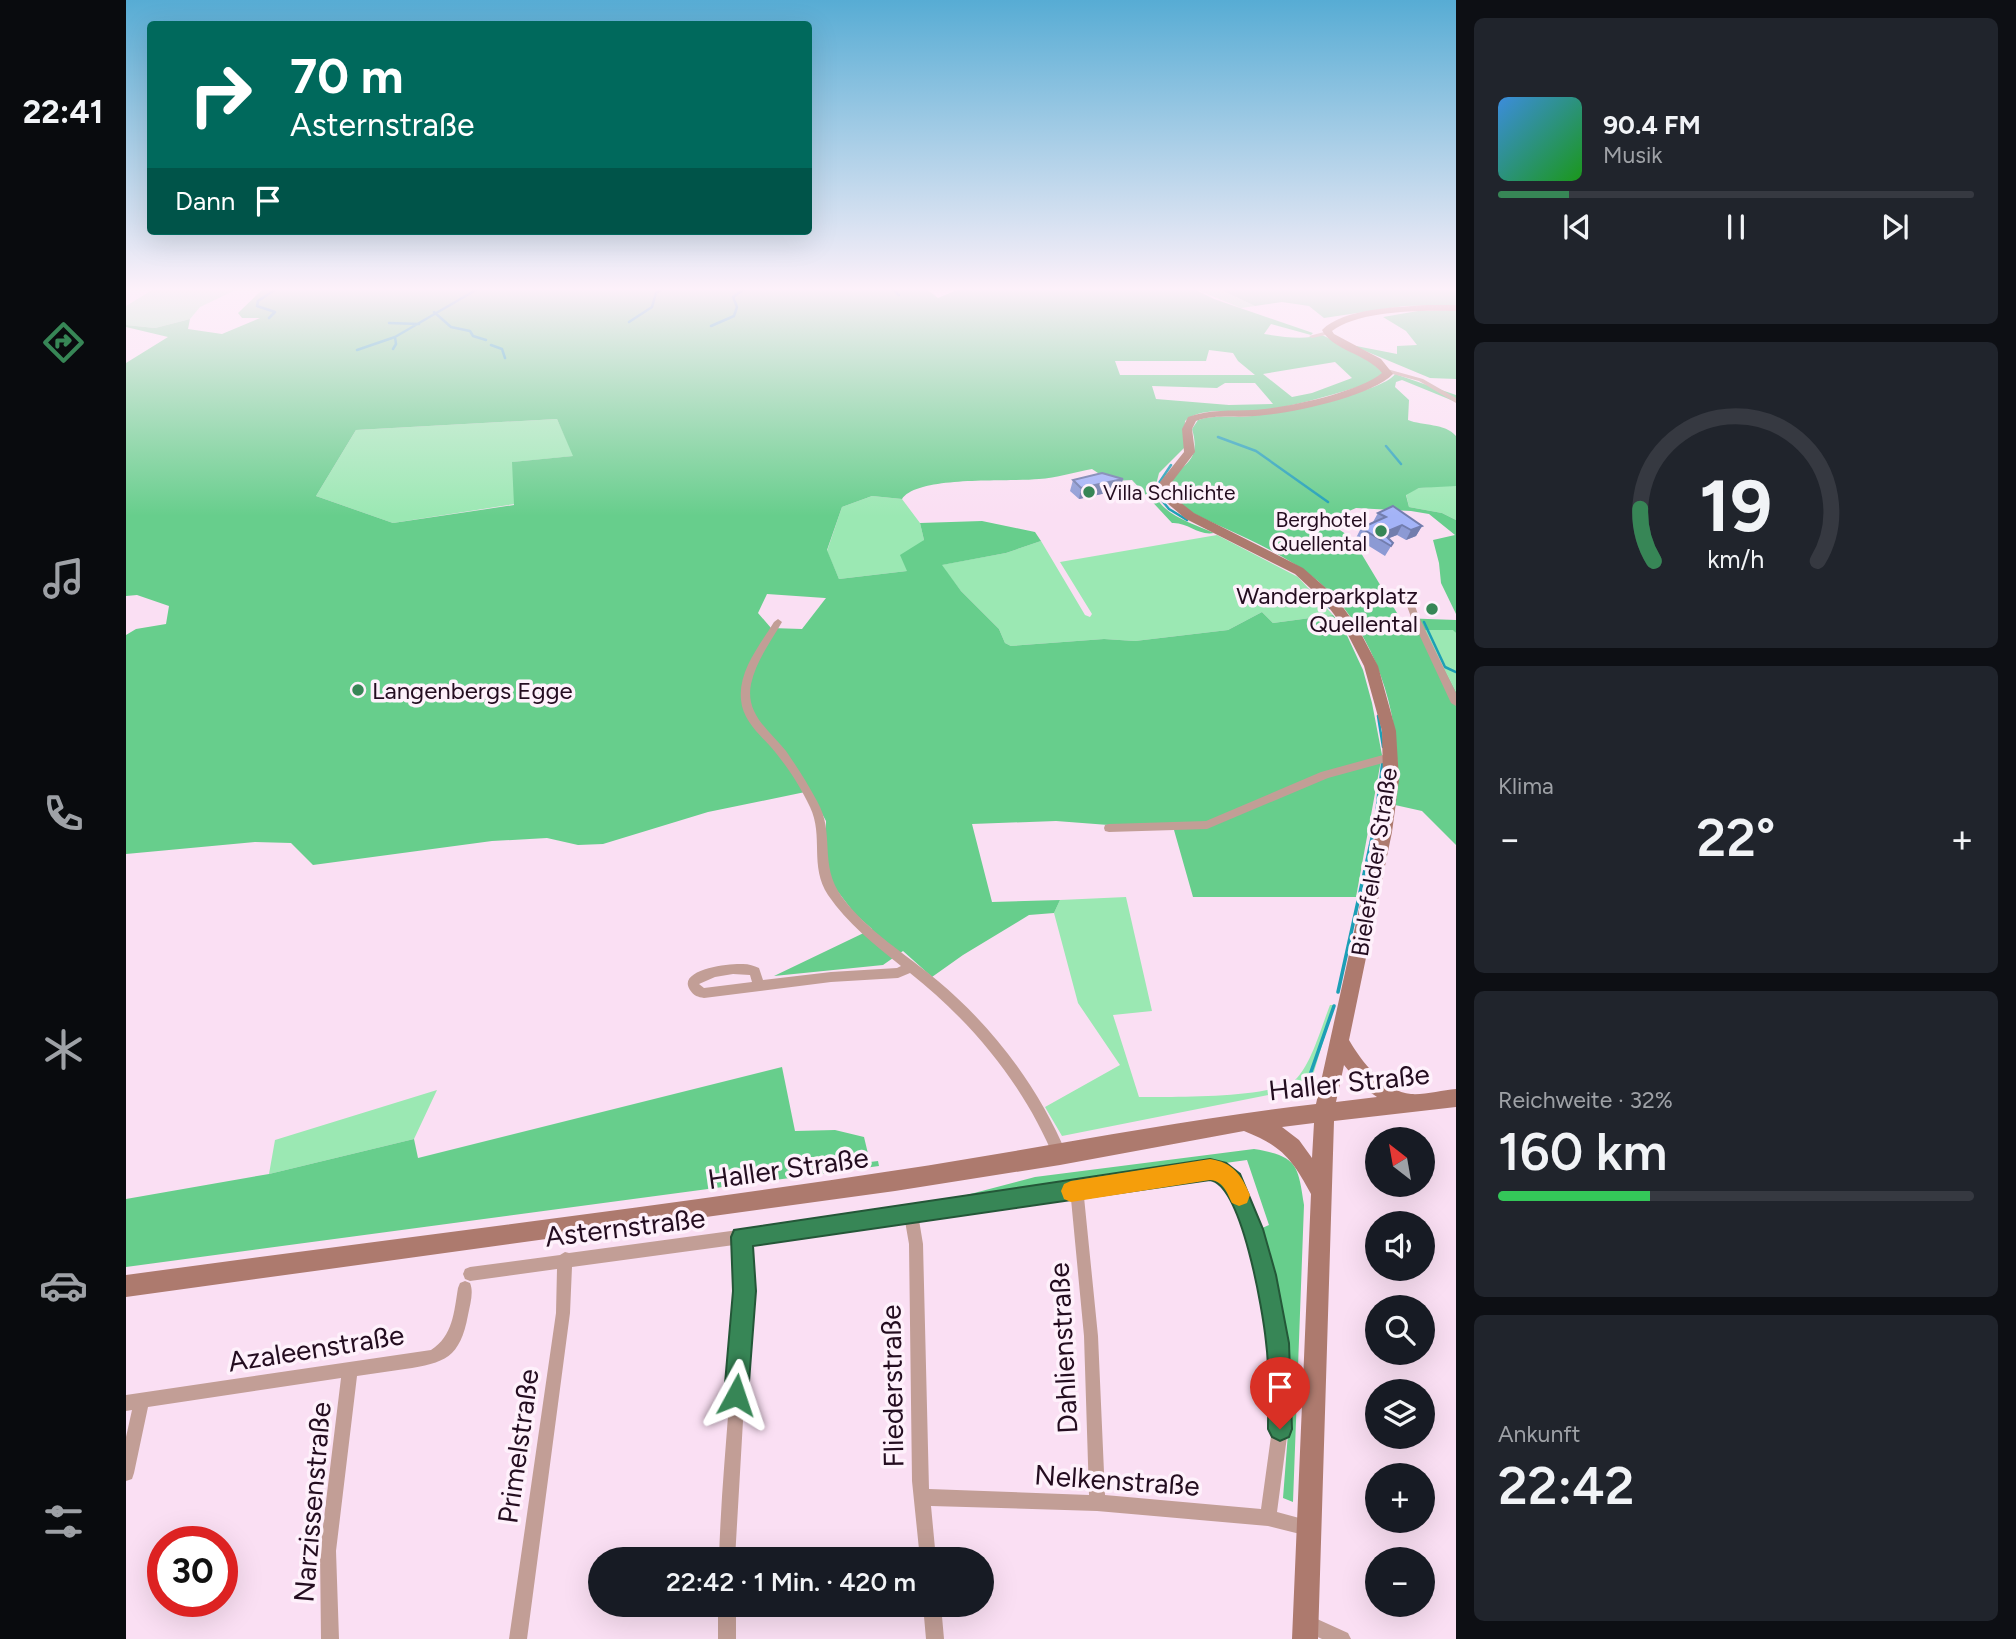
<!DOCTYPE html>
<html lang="de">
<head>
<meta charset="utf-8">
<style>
	:root { --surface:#171b24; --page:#20242c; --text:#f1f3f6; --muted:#9ea1a6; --line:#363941; --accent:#378656 }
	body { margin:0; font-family:Figtree,sans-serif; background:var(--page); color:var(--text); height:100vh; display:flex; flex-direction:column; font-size:26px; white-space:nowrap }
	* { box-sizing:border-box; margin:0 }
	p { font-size:23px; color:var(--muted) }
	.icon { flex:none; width:38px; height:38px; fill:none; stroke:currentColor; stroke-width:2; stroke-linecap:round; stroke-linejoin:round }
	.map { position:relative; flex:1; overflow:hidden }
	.details { display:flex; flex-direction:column; gap:18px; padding:18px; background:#0d0f14; width:560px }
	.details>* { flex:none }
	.banner { position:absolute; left:21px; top:21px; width:665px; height:214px; border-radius:7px; box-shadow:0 7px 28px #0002; background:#00695c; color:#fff; overflow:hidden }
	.needle { width:46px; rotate:329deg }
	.fabs { position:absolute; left:1239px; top:1127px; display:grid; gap:14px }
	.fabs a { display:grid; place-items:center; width:70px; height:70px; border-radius:50%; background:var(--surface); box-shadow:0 7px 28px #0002; font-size:35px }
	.speed { position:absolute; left:21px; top:1526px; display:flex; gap:14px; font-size:35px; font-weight:700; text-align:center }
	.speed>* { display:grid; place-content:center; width:91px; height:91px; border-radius:50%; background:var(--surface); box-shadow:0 7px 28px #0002; line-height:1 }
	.speed .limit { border:10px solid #d22; background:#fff; color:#111 }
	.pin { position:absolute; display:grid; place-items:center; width:60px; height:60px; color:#fff; margin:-72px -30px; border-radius:50% 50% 50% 0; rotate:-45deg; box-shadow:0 0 7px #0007 }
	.pin .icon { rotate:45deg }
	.me { position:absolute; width:77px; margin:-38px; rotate:5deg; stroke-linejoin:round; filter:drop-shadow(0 0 5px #0008) }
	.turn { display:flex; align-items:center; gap:24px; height:147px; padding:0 28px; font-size:32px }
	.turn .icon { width:91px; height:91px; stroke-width:2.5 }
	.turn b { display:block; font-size:49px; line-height:60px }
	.then { display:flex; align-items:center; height:66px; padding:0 28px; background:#0003; gap:14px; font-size:26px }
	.big { font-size:52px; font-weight:600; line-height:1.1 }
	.details .tile { flex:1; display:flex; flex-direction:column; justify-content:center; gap:10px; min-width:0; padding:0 24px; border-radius:10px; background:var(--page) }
	.details .dial { align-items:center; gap:0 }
	.dial svg { height:182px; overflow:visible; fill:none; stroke:var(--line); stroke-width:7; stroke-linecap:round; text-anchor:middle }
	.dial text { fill:var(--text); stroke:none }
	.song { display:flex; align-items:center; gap:21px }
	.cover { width:84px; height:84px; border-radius:10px; background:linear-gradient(135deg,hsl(210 70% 55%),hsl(120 70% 35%)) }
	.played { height:7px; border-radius:4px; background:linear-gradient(90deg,var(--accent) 15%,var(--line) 15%) }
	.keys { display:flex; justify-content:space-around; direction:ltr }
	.heat { display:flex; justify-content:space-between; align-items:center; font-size:38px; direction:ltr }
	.charge { height:10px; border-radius:5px; background:linear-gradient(90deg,#34c759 32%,var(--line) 0) }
	.trip { position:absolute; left:462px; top:1547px; width:406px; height:70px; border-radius:35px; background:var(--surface); box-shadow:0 7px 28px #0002; font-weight:600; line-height:70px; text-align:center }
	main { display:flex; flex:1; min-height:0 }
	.tabs { display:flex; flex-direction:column; width:126px; justify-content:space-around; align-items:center; background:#090b0e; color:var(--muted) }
	.tabs .icon { width:49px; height:49px }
	.tabs .selected { color:var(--accent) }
	.tabs b { font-size:32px; color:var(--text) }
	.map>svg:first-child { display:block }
</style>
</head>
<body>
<main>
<nav class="tabs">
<b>22:41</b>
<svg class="icon selected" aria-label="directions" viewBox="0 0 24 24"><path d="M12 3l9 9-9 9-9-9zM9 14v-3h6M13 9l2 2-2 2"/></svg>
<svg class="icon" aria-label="music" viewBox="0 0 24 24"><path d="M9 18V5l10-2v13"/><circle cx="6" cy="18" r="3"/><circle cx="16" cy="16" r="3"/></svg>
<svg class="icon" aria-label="phone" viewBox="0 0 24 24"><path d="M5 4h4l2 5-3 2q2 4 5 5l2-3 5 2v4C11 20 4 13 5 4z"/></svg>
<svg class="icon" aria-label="climate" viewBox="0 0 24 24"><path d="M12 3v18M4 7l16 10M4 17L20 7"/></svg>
<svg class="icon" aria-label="car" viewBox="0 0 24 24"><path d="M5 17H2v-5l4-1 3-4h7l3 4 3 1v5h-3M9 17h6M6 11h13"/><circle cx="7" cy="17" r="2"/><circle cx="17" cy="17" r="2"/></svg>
<svg class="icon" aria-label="filters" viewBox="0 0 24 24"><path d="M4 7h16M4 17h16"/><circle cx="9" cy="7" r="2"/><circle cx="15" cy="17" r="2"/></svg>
</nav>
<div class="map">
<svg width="1330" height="1639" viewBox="0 0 1330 1639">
	<rect width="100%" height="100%" fill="#fadff3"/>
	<!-- green -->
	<path fill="#9be8b3" d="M31,287H116L74,307L64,319L29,328L0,325V306Z
		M1064,287H1089L1129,306L1115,308Z
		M431,419L448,456L387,462L389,504L267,523L190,496L230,430Z
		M1327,485L1330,486V520L1316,513L1283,507L1280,494L1293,488Z
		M746,496L776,499L794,523L798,540L781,571L713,579L701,551L716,507Z
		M1091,535L1172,577L1207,615L1147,623L1136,612L1102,630L1009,641L978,639L885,646L879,643L873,629L835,591L815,565L880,553L915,541L959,615L964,617L966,614L934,562Z
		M1298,629L1328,630L1330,633V692Z
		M1000,897L1026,1011L987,1015L1013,1097C1044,1097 1152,1099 1171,1078C1186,1062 1196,1025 1204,1005H1208L1187,1075L1178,1088L936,1136L919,1107L994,1065L952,1003L928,913L934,900Z
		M311,1090L288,1139L143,1174L149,1140Z"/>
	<!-- forest -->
	<path fill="#67ce8c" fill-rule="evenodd" d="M139,287H798L812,298L838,287H1064L1088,299L1187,333L1185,335L1145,324L1138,334C1158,337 1177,340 1196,335L1238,355L1257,373L1245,383C1207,394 1167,408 1128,411C1107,413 1076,406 1059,421L1058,448L1033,473L1028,493C1036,515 1068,524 1088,533C1072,536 1062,522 1046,523L1006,480L984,481L966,469C949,472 930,478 913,479C884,482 791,475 776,499L746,496L716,507L701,550L713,579L781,571L774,555L798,540L794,523L856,521L909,532L915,541L880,553L816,565L835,591L873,629L879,643L885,646L978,639L1009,641L1102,630L1136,612L1147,623L1207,615L1218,629L1237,670L1246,703L1256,755L1230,897H1067L1048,830L930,821L846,824L866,902L934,900L928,913L903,915L837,955L806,977L777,951L757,965L648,976L746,929L729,914L706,884L699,860L700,821L684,791L582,812L477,844L452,845L421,838L366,841L187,865L165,843L129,842L0,854V635L10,629L40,624L43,606L11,595L0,596V363L42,337L0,327V325L29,328L64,319L62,329L96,334L134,318H116L112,313ZM1083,350L1107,353L1112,361L1129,375H994L989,361H1080ZM1209,362L1226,378L1186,393L1166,397L1137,374ZM1099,383H1129L1147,404L1103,405L1030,399L1026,386L1091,388ZM431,419L447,456L386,462L388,505L267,523L190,496L230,430ZM641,594L699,598H700L676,629L645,628L632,613Z
		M1089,287H1330V305L1278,306L1198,318L1183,306L1156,302L1129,306Z
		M1330,310V379L1304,378L1225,345L1271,354V346L1291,345L1280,331L1257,317L1292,311Z
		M1269,374L1330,395V402L1276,380L1270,382L1269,387L1283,400L1282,420C1297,426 1319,423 1330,436V486L1293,488L1280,495L1283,507L1316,513L1330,520V614L1315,583L1313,563L1307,540L1329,535L1303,514L1285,511L1230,508L1200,521L1226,538L1274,618L1330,620V633L1327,630H1298L1330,692V845L1296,811L1269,805C1280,728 1253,633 1192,581C1152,548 1100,531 1055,507L1044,491C1046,462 1078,469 1066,429L1072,420C1089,414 1108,418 1126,416C1154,412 1258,392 1269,374Z
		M656,1067L669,1131L709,1130L738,1137L744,1162L752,1161L753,1166L0,1267V1199L143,1174L288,1139L292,1158Z
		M1128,1149C1171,1156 1172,1164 1178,1205L1167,1502L1157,1498L1162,1433V1345L1134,1229L1143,1225L1121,1160L810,1203L909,1177Z"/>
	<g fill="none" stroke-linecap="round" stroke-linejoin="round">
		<!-- stream-far1 -->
		<path stroke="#1d9fb6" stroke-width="2.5" d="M764,287L773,295
			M308,312L325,327L344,331L347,336L360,340
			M143,318L149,312L131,306L132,301L153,287
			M503,322L526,307L530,293L539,287
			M263,323L293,324
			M585,326L608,316L611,307L607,297L617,290L616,287
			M365,345L376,349L379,358
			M267,349L270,344L269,337
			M231,350L269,337L355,287
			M1092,437L1130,451L1202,502
			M1260,446L1275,464
			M1045,465L1033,483V497L1043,509L1061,520
			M1193,596L1204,608
			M1298,622L1319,667L1330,672
			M1252,716L1257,747
			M1254,783L1256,764"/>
		<!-- stream -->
		<path stroke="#1d9fb6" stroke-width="3.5" d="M1212,992L1250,820L1254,782
			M1185,1072L1208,1006"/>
		<!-- minor -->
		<path fill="#c29e96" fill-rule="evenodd" d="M1202,331L1205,333L1204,334L1186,338L1183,336Z
			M1261,369L1297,379L1330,398V403L1293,381L1259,372V370Z
			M1281,592L1285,595L1293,617L1330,693V706L1325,703L1285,617L1277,595Z
			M652,619L656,622C645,641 630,661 625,684C619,714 643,730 660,751C671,767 682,784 691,801C710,834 692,864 716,897C741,931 780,954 812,981C868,1028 913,1088 941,1155L939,1160L934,1162L929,1160C898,1085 847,1023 784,973L772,978L705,982L578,998C572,997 568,996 564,990C550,969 605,963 617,964C623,964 628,966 633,968L637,980L705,972L771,968L775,966C749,945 721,923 702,895C683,866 698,836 684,807C676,790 665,772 653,757C640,739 617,724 615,700C612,671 634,645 648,622ZM607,974L624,975L626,982L578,988L573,984L589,977Z
			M1257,755H1265L1270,759L1265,763H1257L1202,778L1081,829L983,832L979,831L978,828L979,825L983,824L1080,821L1195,772Z
			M1084,1162L1098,1165L1112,1177L1132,1224L1146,1275L1160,1343L1162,1429L1151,1512L1188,1522L1190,1528L1188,1534L1182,1536L1142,1526L971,1511L805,1506L810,1559H794L786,1481L783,1244L779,1221L622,1243L623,1317L609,1559H593C596,1454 612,1350 608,1245L446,1267L444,1313L401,1639H383L430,1313L431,1269L344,1281L339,1279L337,1274L339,1269L344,1267L434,1255L439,1252L443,1253L780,1207L785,1205L788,1206L951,1184ZM1084,1176H1090L1102,1187L1120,1229L1132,1275L1144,1343L1146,1429L1135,1509L979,1495L972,1336L958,1197ZM945,1199L958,1336L963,1495L803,1489L797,1244L793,1220Z
			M339,1281L344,1283C348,1292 344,1305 342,1315C334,1358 319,1363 279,1369C263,1371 247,1374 231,1376L210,1551L213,1639H195L194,1551L215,1378L22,1407L8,1473L6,1479L0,1481V1437L6,1410L0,1411V1395L305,1350C327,1336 328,1312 332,1288L334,1283Z
			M592,1605H610V1639H592Z
			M797,1605H815L818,1639H800Z
			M1180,1614L1222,1633L1225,1639H1196L1174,1629L1171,1623L1174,1617Z"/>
		<!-- secondary -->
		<path fill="#ad7a6e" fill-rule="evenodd" d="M1302,305H1330V311C1297,310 1233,310 1206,331L1208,334L1255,359L1267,374C1245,397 1162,414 1129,416C1109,418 1089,414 1070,421L1066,429L1069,452L1046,482L1045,495L1068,513L1177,568L1208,595L1232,628L1252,666L1270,731L1273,780L1266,832L1223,1040C1235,1061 1259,1092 1285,1094C1299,1095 1316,1090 1330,1089V1107L1208,1121L1192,1639H1166L1185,1194C1166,1159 1156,1146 1118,1131L934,1165L769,1191L0,1297V1275C257,1240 516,1209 772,1170C912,1149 1050,1120 1190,1104L1250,832L1257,780L1256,731L1238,666L1219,629L1198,601L1169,574L1060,519L1035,498L1034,482L1058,452L1056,429L1062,417C1084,409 1105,411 1127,410C1160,408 1231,393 1256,373C1241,354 1206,350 1196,330C1218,308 1272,307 1302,305ZM1218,1065L1235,1086L1251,1097L1210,1102ZM1188,1123L1186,1158L1173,1140L1156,1127Z"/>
	</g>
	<!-- wall -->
	<path fill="#8c9ad4" d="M947,480L994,490L953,499L944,491Z
		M1252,513L1296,526L1290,536L1280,540L1271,535L1263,538L1267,543L1259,556L1230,538L1235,528L1247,522Z"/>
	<!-- shaded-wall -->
	<path fill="#727dad" d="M997,479L994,490L953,499L955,488Z
		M1276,525L1271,535L1256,541L1257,533Z
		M1296,526L1290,536L1280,540L1285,530Z"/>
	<!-- building -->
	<path fill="#a3b3f7" stroke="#727dad" stroke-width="2" d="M976,473L997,479L955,488L947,480Z
		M1267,506L1296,526L1285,530L1276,525L1257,533L1267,543L1265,546L1235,528L1260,517L1252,513Z"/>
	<!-- sky -->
	<linearGradient id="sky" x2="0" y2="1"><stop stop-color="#57acd4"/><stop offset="0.56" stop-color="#fdf1fa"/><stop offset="1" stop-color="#fdf1fa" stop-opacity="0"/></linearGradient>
	<rect width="1330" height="516" fill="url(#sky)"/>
	<!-- route -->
	<path fill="#378656" stroke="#245738" stroke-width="2" d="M1084,1159L1100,1163L1114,1174L1137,1229L1150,1275L1163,1343L1166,1429L1163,1437L1154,1441L1146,1437L1142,1429C1142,1400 1144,1371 1140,1342C1137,1312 1116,1185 1084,1180L627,1246L630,1291L622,1395L619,1404L610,1407L602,1404L598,1395L607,1291L605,1237L608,1230Z"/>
	<!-- slow -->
	<path fill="#f59e0b" d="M1084,1159C1107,1162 1116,1176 1124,1195L1121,1203L1113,1206L1106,1203C1101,1192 1097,1181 1084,1180L945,1202L938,1199L935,1191L938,1184L945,1181Z"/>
	<!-- markers -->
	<g fill="#378656" stroke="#fef1fb" stroke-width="2.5">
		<circle cx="963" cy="492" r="7"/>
		<circle cx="1255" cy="531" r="7"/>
		<circle cx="1306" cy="609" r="7"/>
		<circle cx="232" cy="690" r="7"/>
	</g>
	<g text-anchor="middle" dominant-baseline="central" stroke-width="7" stroke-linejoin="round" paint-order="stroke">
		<!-- far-poi labels -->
		<g font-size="21" fill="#240d20" stroke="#fef1fb" text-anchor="start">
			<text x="977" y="492">Villa Schlichte</text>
			<text x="1241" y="519" text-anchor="end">Berghotel<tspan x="1241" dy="24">Quellental</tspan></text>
		</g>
		<!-- poi labels -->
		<g font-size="24" fill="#240d20" stroke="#fef1fb" text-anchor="end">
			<text x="1292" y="595">Wanderparkplatz<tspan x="1292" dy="28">Quellental</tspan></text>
			<text x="246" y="690" text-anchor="start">Langenbergs Egge</text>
		</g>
		<!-- street labels -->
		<g font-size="24" fill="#240d20" stroke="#fef1fb">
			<text transform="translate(1248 862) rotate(-81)">Bielefelder Straße</text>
		</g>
		<!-- near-street labels -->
		<g font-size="28" fill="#240d20" stroke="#fef1fb">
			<text transform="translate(1223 1082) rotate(-6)">Haller Straße</text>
			<text transform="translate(662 1168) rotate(-8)">Haller Straße</text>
			<text transform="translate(499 1227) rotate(-7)">Asternstraße</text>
			<text transform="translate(190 1348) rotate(-9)">Azaleenstraße</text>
			<text transform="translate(937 1348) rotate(-93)">Dahlienstraße</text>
			<text transform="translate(766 1386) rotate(-91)">Fliederstraße</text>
			<text transform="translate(392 1446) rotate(-82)">Primelstraße</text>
			<text transform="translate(991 1480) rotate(4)">Nelkenstraße</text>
			<text transform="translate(186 1502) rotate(-85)">Narzissenstraße</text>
		</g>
	</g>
</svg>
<div class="fabs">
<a><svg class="needle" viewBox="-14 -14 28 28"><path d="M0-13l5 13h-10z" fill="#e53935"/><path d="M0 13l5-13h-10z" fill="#9ea1a6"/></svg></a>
<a><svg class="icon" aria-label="sound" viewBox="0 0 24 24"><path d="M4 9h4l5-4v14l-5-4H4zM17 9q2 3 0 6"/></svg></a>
<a><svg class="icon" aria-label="search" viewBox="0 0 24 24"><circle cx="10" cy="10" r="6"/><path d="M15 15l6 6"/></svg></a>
<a><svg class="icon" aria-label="layers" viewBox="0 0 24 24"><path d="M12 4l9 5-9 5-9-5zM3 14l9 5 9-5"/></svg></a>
<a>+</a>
<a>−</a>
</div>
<div class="speed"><div class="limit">30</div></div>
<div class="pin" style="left:1154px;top:1429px;background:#d93025"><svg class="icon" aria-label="arrive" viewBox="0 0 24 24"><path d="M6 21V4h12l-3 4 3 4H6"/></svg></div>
<svg class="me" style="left:610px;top:1395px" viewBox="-20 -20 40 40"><path d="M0-17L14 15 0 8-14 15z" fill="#378656" stroke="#fff" stroke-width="4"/></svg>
<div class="trip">22:42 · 1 Min. · 420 m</div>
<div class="banner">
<div class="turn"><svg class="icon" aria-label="right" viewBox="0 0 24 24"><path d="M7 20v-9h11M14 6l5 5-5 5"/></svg><div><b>70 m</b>Asternstraße</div></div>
<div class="then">Dann<svg class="icon" aria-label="arrive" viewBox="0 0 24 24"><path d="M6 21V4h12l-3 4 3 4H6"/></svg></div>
</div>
</div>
<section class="details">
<div class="tile">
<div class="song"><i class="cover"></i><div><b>90.4 FM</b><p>Musik</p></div></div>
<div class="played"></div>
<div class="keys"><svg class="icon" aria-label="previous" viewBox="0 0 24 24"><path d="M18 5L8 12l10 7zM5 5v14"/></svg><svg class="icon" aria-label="pause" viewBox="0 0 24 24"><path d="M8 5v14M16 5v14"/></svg><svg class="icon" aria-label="next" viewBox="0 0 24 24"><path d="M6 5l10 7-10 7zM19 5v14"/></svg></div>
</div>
<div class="tile dial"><svg viewBox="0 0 100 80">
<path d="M14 69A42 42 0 1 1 86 69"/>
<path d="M14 69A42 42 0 0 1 8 46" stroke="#378656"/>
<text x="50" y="56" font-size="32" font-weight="700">19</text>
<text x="50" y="72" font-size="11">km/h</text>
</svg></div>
<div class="tile"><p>Klima</p>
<div class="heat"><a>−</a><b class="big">22°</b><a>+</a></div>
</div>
<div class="tile"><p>Reichweite · 32%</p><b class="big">160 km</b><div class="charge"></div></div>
<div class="tile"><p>Ankunft</p><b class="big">22:42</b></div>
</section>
</main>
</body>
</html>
